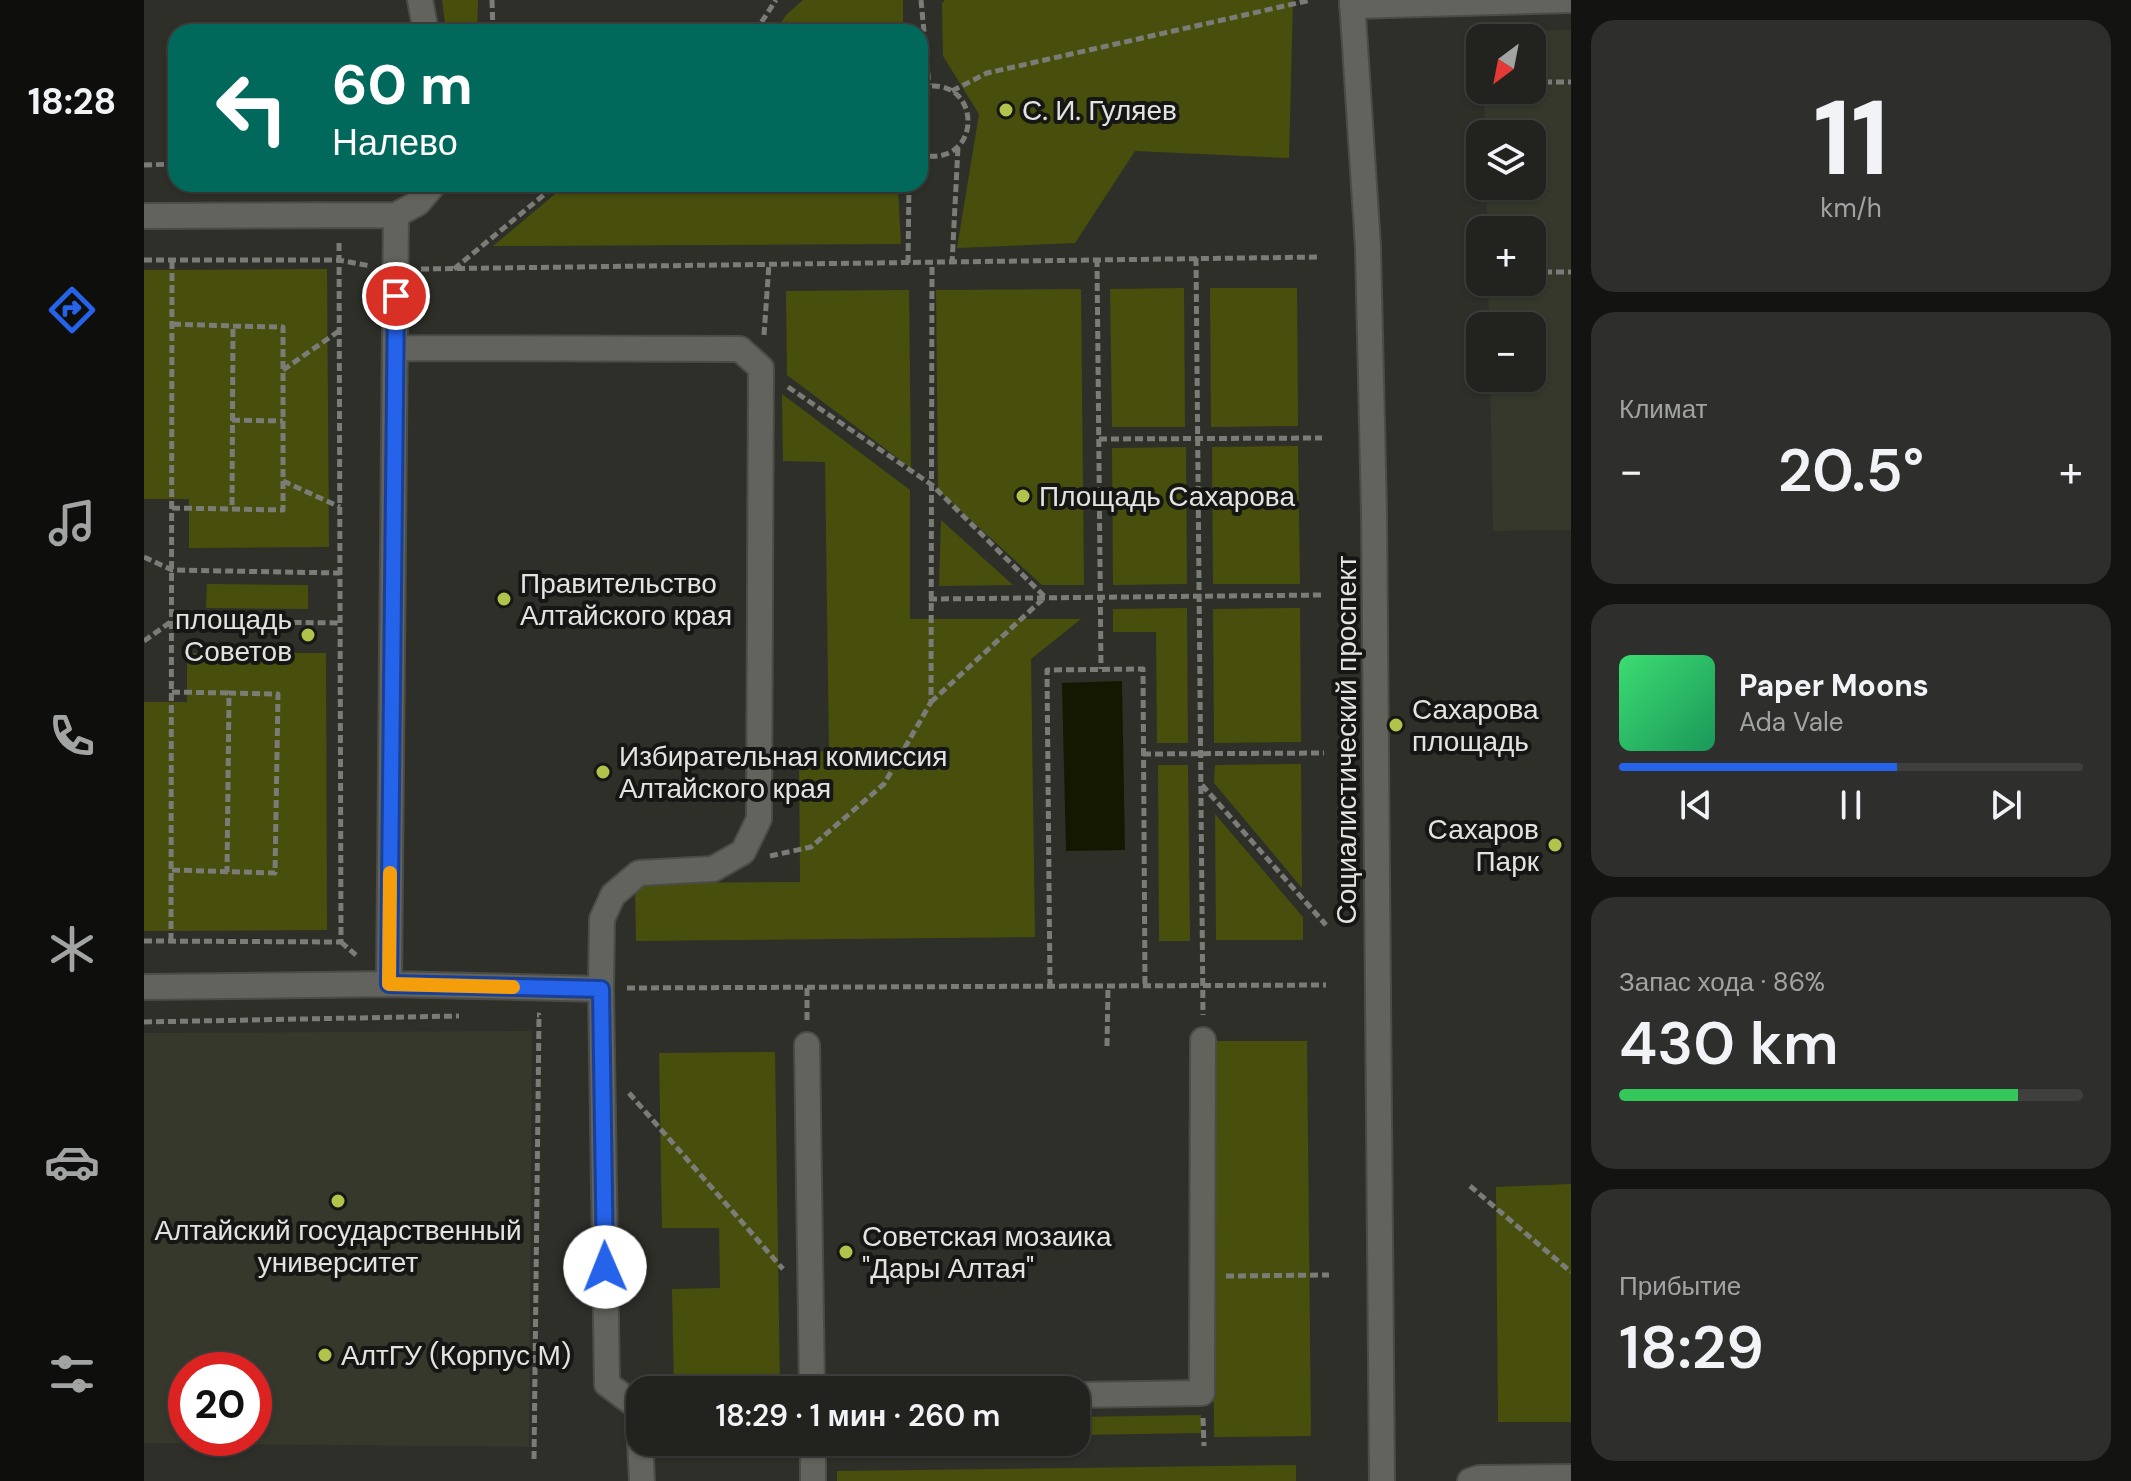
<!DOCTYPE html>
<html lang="ru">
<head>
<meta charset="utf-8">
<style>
	:root { --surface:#22231f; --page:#2e2f2c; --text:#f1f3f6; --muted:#a2a4a4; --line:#3f403d; --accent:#2563eb }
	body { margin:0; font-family:"DM Sans",sans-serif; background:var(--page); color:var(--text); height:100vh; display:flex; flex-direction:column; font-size:30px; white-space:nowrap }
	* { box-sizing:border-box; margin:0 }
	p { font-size:26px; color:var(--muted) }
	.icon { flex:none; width:44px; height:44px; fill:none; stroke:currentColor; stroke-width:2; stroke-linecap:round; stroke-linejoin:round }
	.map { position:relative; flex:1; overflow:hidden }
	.panel { display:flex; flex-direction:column; gap:20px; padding:20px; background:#131311; width:560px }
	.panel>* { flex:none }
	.guide { position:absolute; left:24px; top:24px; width:760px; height:168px; border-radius:24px; box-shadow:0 2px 6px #0004,0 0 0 2px var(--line); background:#00695c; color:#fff; overflow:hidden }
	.needle { width:52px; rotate:212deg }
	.buttons { position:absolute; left:1322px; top:24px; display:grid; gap:16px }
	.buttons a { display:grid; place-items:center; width:80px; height:80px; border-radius:16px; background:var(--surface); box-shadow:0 2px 6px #0004,0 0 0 2px var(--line); font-size:40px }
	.speed { position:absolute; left:24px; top:1352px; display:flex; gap:16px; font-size:40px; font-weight:700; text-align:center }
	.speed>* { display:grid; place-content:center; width:104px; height:104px; border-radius:50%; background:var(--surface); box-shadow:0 2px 6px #0004,0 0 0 2px var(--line); line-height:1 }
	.speed .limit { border:12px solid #d22; background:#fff; color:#111 }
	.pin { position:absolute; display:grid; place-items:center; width:68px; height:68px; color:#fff; margin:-34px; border:4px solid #fff; border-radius:50%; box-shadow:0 2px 8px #0007 }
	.me { position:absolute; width:88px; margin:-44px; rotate:359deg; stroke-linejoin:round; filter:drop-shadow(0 0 6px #0008) }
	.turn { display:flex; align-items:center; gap:28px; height:168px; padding:0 32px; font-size:36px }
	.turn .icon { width:104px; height:104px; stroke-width:2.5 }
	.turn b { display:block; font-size:56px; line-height:68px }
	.big { font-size:60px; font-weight:600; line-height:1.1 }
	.panel .tile { flex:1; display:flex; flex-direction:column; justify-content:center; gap:12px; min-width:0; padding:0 28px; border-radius:24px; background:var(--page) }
	.panel .dial { align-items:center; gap:0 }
	.dial b { font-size:104px; line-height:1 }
	.song { display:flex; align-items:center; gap:24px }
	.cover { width:96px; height:96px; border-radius:12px; background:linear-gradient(135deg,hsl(140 70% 55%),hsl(150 70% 35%)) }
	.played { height:8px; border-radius:4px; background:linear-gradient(90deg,var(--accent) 60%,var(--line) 60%) }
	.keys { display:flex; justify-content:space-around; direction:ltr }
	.heat { display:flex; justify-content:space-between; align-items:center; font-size:44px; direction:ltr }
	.charge { height:12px; border-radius:6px; background:linear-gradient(90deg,#34c759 86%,var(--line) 0) }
	.trip { position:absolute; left:482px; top:1376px; width:464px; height:80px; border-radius:24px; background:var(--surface); box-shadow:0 2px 6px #0004,0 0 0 2px var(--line); font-weight:600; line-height:80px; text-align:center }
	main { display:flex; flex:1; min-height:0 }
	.tabs { display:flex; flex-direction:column; width:144px; justify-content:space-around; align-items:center; background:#0e0e0c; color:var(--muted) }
	.tabs .icon { width:56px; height:56px }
	.tabs .active { color:var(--accent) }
	.tabs b { font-size:36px; color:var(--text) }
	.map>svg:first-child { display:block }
</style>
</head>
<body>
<main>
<nav class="tabs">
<b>18:28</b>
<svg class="icon active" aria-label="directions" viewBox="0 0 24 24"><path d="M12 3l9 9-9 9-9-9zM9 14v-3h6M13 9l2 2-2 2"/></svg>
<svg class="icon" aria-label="music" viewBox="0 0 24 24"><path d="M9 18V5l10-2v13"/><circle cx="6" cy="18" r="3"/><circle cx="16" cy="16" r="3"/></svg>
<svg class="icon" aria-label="phone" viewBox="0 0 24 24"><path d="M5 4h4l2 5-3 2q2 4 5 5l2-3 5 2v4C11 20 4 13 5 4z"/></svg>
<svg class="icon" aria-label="climate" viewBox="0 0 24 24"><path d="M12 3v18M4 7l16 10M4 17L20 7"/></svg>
<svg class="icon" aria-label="car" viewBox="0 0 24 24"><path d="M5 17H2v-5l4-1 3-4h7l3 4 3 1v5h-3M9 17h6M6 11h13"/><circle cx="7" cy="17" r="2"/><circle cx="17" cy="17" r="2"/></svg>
<svg class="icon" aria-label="filters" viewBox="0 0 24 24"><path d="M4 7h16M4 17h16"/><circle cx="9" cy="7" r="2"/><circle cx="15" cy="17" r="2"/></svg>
</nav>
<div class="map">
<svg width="1427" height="1481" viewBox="0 0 1427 1481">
	<rect width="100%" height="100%" fill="#2e2f29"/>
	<!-- built -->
	<path fill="#35382b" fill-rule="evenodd" d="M1427,30V530L1349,531L1346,378H1388V326H1345L1344,282H1388V230H1343L1342,186H1388V134H1341L1340,90H1388V38H1339V32Z
		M388,1031L385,1447L0,1443V1033ZM42,1370H110V1438H42Z"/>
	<!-- green -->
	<path fill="#484f0d" d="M298,0H334L333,32H302Z
		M659,0H759V32H631L642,15Z
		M801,0H1149L1145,158L991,151L931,243L813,248L835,114L799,56L798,3Z
		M423,184H749L754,188L757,244L349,246Z
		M183,269L185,547L45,548V499H0V270Z
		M1040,288L1041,427H968L966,289Z
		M1066,288H1153L1154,426L1067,427Z
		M937,289L940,585H898L794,490L792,290Z
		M765,290L767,468L643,375L642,291Z
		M638,394L766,490V619H937L887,659L891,937L492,941L491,883L656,882L655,752L685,751L681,462L639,461Z
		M1154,446L1156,584H1069L1068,447Z
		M1042,447L1043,584L969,585L968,448Z
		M797,520L869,585L795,586Z
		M63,584L164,585V609L62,608Z
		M1043,608L1044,743H1013L1012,632H969V609Z
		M1156,608L1157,742L1070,743L1069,609Z
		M43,653H182L183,930L0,931V702H43Z
		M1157,764L1158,888L1070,783L1071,765Z
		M1014,765H1044L1046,941H1015Z
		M1071,814L1159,917V940H1072Z
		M1067,1041H1163L1167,1436L1070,1437Z
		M631,1052L636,1390H530L528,1289L576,1288L575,1228H518L515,1053Z
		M1427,1184V1422H1354L1352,1187Z
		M1057,1415V1433L932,1435V1417Z
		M1152,1465V1481H693V1471Z"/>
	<!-- water -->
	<path fill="#151800" d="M978,681L981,850L922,851L918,683Z"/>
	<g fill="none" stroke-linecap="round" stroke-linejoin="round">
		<defs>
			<path id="minor" d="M276,0L282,32
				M1208,0L1224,247L1230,513L1238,1481
				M1208,6L1427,0
				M0,216L252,215L274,203L290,184
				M251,348L596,349L617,368L615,819L599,852L569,869L495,873L469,895L458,919L457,989
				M245,984L252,215
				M0,987L245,984L457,989L463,1384L495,1408L496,1433
				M663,1045L668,1390
				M932,1395L1058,1393L1059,1040
				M496,1442L498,1481
				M669,1442V1481
				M1326,1481L1335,1478L1427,1477"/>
		</defs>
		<!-- minor casing -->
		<use href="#minor" stroke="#4b4c47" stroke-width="28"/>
		<!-- path -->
		<path stroke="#7b7c77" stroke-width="5" stroke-dasharray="8 4" stroke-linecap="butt" d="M348,0L349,32
			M777,0L785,85
			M611,32L632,0
			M1325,82H1336
			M1388,82H1427
			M776,88C838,71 842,169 776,155
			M808,91L843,73L1167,0
			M0,165L32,164
			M1052,258L1059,1015
			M953,259L957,669
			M0,260H194L227,266
			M764,263L765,184
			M808,264L814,147
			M277,269L1176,257
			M310,269L413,184
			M1328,272H1336
			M1388,272H1427
			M29,324L89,326
			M89,326L139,327V510L88,509Z
			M620,335L625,264
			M139,370L195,331
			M644,387L788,485L901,597
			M88,420L139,421
			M955,439L1178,438
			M139,481L196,507
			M28,508L88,509
			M0,557L28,570L196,573
			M785,599L1179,595
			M0,641L28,621L197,623
			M28,692L85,693
			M787,702L900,598
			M999,754L1180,753
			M1058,785L1182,925
			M626,856L667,847L740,784L787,702L788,264
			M28,870L131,873L134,694L85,693L83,872
			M0,941L197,942L195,240
			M27,941L28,260
			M197,942L214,957
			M906,987L903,670L999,669L1001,986
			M483,988L1182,985
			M663,1020V988
			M0,1022L315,1016
			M963,1046L964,987
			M485,1093L639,1269
			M1326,1186L1427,1272
			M1082,1276L1185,1275
			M1059,1418L1060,1446
			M879,1442L880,1449
			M390,1459L395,1015H393"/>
		<!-- minor -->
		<use href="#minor" stroke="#61635c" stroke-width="24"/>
	</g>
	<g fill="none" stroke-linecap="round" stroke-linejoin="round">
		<defs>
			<path id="route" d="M252,296L245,984L457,989L461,1267"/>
		</defs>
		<!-- route casing -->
		<use href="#route" stroke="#184099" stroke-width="20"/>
		<!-- route -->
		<use href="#route" stroke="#2563eb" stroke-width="14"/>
		<!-- slow -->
		<path stroke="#f59e0b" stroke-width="14" d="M246,873L245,984L369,987"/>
	</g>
	<!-- markers -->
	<g fill="#b2c34c" stroke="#161714" stroke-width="3">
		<circle cx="862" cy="110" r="8"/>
		<circle cx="879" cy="496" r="8"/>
		<circle cx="360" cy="599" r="8"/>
		<circle cx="164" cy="635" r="8"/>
		<circle cx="1252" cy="725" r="8"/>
		<circle cx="459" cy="772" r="8"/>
		<circle cx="1411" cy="845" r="8"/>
		<circle cx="194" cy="1201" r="8"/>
		<circle cx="702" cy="1252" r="8"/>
		<circle cx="181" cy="1355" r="8"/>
	</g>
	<g text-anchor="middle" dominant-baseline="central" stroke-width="8" stroke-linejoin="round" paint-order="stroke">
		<!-- poi labels -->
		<g font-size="28" fill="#e3e4e0" stroke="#161714" text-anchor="start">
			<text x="878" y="110">С. И. Гуляев</text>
			<text x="895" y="496">Площадь Сахарова</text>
			<text x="376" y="583">Правительство<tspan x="376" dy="32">Алтайского края</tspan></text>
			<text x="148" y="619" text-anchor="end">площадь<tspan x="148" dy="32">Советов</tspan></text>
			<text x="1268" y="709">Сахарова<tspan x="1268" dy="32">площадь</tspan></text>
			<text x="475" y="756">Избирательная комиссия<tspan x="475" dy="32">Алтайского края</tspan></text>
			<text x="1395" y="829" text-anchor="end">Сахаров<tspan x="1395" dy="32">Парк</tspan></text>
			<text x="194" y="1230" text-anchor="middle">Алтайский государственный<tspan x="194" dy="32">университет</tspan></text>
			<text x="718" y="1236">Советская мозаика<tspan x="718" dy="32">"Дары Алтая"</tspan></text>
			<text x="197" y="1355">АлтГУ (Корпус М)</text>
		</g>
		<!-- street labels -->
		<g font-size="28" fill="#e3e4e0" stroke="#161714">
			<text transform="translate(1202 740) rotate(-90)">Социалистический проспект</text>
		</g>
	</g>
</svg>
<div class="buttons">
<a><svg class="needle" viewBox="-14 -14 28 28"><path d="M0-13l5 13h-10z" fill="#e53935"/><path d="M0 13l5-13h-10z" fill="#a2a4a4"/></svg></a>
<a><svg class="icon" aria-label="layers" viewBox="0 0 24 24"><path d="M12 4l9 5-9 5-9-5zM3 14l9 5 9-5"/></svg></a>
<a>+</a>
<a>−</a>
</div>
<div class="speed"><div class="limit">20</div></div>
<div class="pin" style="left:252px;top:296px;background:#d93025"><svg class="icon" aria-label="arrive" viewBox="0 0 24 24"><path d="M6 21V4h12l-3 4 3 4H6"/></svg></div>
<svg class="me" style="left:461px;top:1267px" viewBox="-20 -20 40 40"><circle r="19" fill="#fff"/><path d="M0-13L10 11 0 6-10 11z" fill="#2563eb"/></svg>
<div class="trip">18:29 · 1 мин · 260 m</div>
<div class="guide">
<div class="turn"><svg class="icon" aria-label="left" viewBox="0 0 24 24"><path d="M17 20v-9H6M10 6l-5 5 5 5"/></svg><div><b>60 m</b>Налево</div></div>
</div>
</div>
<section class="panel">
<div class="tile dial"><b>11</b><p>km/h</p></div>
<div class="tile"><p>Климат</p>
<div class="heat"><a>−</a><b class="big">20.5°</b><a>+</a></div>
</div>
<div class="tile">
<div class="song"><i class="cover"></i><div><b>Paper Moons</b><p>Ada Vale</p></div></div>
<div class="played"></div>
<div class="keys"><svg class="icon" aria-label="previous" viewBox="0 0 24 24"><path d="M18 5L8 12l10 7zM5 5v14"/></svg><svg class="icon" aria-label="pause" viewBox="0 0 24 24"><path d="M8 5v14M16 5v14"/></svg><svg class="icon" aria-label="next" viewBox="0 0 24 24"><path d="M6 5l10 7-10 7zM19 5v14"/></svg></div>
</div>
<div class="tile"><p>Запас хода · 86%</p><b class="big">430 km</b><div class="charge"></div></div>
<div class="tile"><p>Прибытие</p><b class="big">18:29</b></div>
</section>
</main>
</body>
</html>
